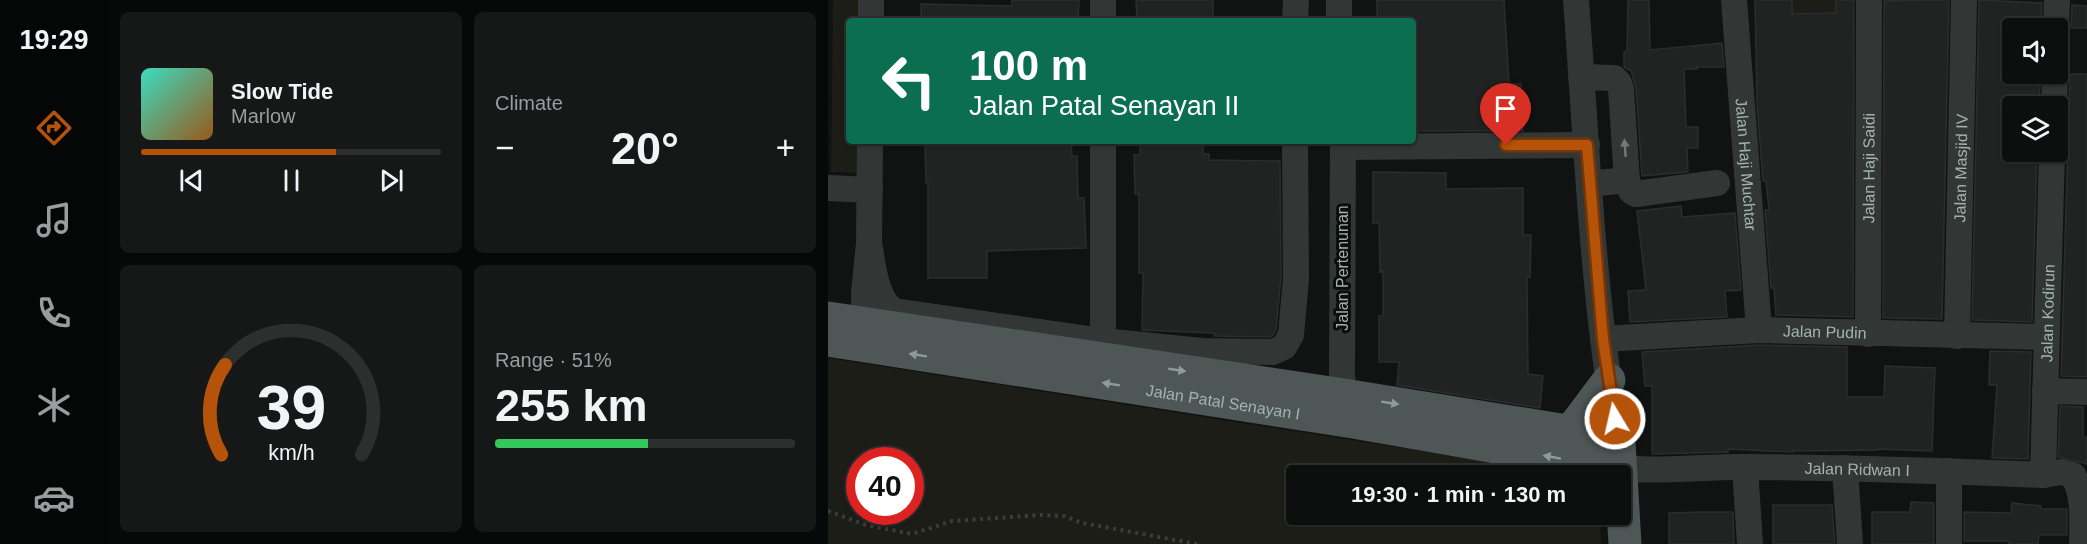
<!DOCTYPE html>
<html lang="en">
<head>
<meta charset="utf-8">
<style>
	:root { --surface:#0d0e0e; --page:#161717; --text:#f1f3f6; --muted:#9a9c9e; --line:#2d2e2e; --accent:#b45309 }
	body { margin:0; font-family:Helvetica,sans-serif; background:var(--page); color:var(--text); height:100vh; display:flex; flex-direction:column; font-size:22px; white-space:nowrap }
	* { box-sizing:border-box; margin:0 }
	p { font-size:20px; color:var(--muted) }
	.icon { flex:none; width:33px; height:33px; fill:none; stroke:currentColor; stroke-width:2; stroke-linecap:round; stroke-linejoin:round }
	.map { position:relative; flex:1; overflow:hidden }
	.details { display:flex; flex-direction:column; gap:12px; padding:12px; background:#070808; width:720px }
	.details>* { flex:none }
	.hud { position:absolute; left:18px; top:18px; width:570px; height:126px; border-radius:6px; box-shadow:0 2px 4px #0004,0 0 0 2px var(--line); background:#0b6e4f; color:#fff; overflow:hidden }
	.buttons { position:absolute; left:1174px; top:18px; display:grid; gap:12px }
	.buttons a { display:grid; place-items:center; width:66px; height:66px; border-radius:6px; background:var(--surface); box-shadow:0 2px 4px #0004,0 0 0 2px var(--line); font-size:30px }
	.speed { position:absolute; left:18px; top:447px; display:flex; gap:12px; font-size:30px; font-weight:700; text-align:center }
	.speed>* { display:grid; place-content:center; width:78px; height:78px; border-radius:50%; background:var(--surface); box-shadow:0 2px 4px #0004,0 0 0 2px var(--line); line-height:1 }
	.speed .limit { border:9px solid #d22; background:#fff; color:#111 }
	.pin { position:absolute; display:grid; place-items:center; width:51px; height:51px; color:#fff; margin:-62px -26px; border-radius:50% 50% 50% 0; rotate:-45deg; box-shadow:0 0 6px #0007 }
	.pin .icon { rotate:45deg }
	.me { position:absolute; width:66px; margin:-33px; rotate:351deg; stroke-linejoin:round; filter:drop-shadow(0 0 4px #0008) }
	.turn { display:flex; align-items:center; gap:21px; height:126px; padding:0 24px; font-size:27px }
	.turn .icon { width:78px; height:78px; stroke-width:2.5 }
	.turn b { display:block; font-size:42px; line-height:51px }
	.big { font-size:45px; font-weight:600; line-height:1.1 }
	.details .card { flex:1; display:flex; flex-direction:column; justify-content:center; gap:9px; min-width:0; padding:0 21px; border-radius:9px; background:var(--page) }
	.details .dial { align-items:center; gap:0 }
	.dial svg { height:156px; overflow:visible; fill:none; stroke:var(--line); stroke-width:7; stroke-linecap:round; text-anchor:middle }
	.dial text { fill:var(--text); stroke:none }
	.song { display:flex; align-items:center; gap:18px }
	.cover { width:72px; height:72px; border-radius:9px; background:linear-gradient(135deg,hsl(170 70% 55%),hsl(30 70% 35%)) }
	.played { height:6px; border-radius:3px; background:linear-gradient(90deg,var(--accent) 65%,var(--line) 65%) }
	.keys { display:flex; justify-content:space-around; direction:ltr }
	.heat { display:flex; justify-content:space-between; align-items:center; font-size:33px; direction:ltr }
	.charge { height:9px; border-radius:4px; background:linear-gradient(90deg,#34c759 51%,var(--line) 0) }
	.details .tiles { flex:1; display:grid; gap:12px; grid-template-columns:repeat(2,1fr) }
	.trip { position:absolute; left:458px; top:465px; width:345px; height:60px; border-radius:6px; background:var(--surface); box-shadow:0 2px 4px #0004,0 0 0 2px var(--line); font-weight:600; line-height:60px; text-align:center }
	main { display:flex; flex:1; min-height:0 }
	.dock { display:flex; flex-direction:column; width:108px; justify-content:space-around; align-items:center; background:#050606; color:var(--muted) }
	.dock .icon { width:42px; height:42px }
	.dock .selected { color:var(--accent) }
	.dock b { font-size:27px; color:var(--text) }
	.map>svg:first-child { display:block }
</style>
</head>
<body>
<main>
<nav class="dock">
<b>19:29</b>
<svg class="icon selected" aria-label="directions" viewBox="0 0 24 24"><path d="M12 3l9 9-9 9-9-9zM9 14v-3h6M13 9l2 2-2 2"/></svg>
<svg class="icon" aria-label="music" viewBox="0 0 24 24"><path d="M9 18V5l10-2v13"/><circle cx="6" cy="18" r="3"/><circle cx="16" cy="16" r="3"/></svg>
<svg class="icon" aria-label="phone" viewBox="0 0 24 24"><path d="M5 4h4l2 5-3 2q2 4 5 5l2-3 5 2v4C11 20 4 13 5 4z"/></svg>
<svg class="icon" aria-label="climate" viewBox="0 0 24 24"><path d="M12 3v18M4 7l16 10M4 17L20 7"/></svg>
<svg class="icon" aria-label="car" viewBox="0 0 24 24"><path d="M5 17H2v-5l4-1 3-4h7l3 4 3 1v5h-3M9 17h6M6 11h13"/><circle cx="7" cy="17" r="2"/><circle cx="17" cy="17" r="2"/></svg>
</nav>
<section class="details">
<div class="tiles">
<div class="card">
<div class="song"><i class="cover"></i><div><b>Slow Tide</b><p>Marlow</p></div></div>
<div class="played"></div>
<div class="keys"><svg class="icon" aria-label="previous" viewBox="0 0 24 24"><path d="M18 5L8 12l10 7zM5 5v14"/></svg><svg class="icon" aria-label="pause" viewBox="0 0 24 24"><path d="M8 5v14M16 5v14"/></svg><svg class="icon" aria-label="next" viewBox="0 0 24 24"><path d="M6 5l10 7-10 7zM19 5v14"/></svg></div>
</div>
<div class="card"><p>Climate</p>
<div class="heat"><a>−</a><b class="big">20°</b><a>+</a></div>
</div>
<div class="card dial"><svg viewBox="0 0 100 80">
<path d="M14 69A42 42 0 1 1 86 69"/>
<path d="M14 69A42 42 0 0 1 16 23" stroke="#b45309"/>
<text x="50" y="56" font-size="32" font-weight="700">39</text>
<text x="50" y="72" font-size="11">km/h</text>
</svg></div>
<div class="card"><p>Range · 51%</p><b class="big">255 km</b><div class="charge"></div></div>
</div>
</section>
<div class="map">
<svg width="1259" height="544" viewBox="0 0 1259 544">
	<rect width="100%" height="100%" fill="#111212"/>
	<!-- green -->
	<path fill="#1c1d17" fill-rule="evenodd" d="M5,0H34L33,21H21V141H33V173L3,172Z
		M964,0H1008V13L964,14Z
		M0,358L746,475L468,476V514L772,515L773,544H0ZM32,460H82V512H32Z"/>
	<!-- building -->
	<path fill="#212323" stroke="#2b2e2e" stroke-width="1.5" d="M184,0H251L250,21H93V4L184,6Z
		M308,0H385V21H309Z
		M549,0H676L681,84H693L695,131H585V19H549Z
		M800,0H821L822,50L894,43L896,67H869V69H856L858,127H870V148H859L860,172L814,176L808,88L803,71L796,67V52L799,51Z
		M927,0H964V14L1008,13V0H1026L1025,317L948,315L946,288H943L937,210H941L938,181H935L929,105Z
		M1099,0H1121L1114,319L1055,318L1056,1Z
		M1151,0L1214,3L1213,28H1185V74H1212L1211,105L1185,104V152H1209L1204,322L1144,320Z
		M1244,5L1259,6V28H1243Z
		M1242,74H1259V377L1233,376Z
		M97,141H243L244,156H249L250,198H256L258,248L159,251V278H100V183H98Z
		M312,141H375V154H381V160L452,161L453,277L448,330L445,335L442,337L386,336V333L314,330L315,273H311V194H307L306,155H312Z
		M545,172L618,173V189L695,188V235H703L702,277H699L700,374L715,376L712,408L569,385L571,362H551V316H555V271L552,272L551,223H545Z
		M853,206L854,217L907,213L913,290L897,291L899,317L802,322L800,291L818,290L809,211Z
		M931,345L1019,347V397H1056L1057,366L1107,368L1104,451L1050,449V450L965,451V452L900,449V452L824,454V386H817L814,352Z
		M1162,351L1203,352L1200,459L1164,458L1169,385H1161Z
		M1232,406L1255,407V437H1259V464L1230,457Z
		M1083,502L1106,503V544H1044V512H1082Z
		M1184,503L1213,506V509H1239V535H1211L1210,544H1181V541H1136V512L1183,513Z
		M945,505H1004L1007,544H945Z
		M875,512H905L906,544H841V513Z"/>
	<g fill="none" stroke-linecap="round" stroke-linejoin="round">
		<!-- path -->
		<path stroke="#383e3d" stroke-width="4" stroke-dasharray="3 4.5" stroke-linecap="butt" d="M0,511L38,525L84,534L124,521L213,515L236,516L254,523L369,544"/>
		<!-- minor -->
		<g stroke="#323736" stroke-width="26">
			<path d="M511,0V21"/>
			<path d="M748,0C758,132 763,266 783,397"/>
			<path id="s1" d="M906,0L931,330"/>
			<path d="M43,21V0"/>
			<path d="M275,21V0"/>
			<path d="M467,21L468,0"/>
			<path d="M1228,28L1229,0"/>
			<path d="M753,77L786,78L791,83L793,89L799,180L761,184"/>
			<path d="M1226,106L1227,74"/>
			<path d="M515,141L514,375L516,395"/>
			<path d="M515,147L759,145"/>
			<path d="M799,180L803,191L808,194L889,183"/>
			<path d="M0,188L42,190"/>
			<path d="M41,243C45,264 47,298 66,311L275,341L374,351L445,352L456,347L463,335L468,278L467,141"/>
			<path id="s2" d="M1040,334L1041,0"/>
			<path id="s3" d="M1129,336L1136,0"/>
			<path id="s4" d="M775,339L931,330L1218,337"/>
			<path d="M37,341L36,293L41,243L42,141"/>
			<path d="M275,341V141"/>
			<path d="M1217,391L1259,392"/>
			<path id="s5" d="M787,419L782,440V467C829,473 876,466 923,467C1020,468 1118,471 1215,475L1233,472L1245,475C1257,496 1254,521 1254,544"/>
			<path d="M917,467L922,544"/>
			<path d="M1017,468L1022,544"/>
			<path d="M1121,471V544"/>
			<path id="s6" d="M1215,475L1224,152"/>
		</g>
		<!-- major -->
		<g stroke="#4e5755" stroke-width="33">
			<path d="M0,318L516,395L739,431L791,442L797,544"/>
			<path id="s7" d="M0,340L525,422L782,467V476"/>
			<path d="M739,431L748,424L781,380"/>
		</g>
	</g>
	<!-- one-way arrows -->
	<defs><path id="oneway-solid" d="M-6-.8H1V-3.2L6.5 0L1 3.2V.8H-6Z" transform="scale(1.5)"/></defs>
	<use fill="#707b78" href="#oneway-solid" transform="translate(797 148) rotate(-94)"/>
	<g fill="#8d9c98">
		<use href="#oneway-solid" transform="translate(90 355) rotate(-171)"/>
		<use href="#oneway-solid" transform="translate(349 370) rotate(9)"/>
		<use href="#oneway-solid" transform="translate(283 384) rotate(-171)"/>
		<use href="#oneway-solid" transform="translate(562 403) rotate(9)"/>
		<use href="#oneway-solid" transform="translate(724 457) rotate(-170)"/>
	</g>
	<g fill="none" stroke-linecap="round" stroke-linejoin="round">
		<defs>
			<path id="route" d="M678,145H759L775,339L787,419"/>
		</defs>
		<!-- route casing -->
		<use href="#route" stroke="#753606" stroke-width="15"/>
		<!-- route -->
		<use href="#route" stroke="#b45309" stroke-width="10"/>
	</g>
	<g text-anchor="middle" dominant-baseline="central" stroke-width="6" stroke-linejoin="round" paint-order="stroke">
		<!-- street labels -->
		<g font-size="16" fill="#a2b3ae" stroke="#0c0d0d">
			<text stroke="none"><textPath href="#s1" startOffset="165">Jalan Haji Muchtar</textPath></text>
			<text stroke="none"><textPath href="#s2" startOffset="166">Jalan Haji Saidi</textPath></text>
			<text stroke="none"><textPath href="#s3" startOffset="168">Jalan Masjid IV</textPath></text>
			<text transform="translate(514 268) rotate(-90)">Jalan Pertenunan</text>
			<text stroke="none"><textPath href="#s6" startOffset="162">Jalan Kodirun</textPath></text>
			<text stroke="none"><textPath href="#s4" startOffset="222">Jalan Pudin</textPath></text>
			<text stroke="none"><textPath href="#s7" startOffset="400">Jalan Patal Senayan I</textPath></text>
			<text stroke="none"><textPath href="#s5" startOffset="296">Jalan Ridwan I</textPath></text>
		</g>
	</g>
</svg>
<div class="buttons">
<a><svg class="icon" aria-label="sound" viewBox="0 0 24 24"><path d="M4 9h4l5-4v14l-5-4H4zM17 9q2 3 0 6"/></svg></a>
<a><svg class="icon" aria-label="layers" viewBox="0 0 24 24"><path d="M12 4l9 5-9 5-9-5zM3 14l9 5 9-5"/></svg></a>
</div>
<div class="speed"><div class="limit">40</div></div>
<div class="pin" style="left:678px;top:145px;background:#d93025"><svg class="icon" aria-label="arrive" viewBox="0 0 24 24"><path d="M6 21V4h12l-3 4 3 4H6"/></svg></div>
<svg class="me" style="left:787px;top:419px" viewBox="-20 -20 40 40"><circle r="17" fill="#b45309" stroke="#fff" stroke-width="3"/><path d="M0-11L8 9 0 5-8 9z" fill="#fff"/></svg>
<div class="trip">19:30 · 1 min · 130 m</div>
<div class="hud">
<div class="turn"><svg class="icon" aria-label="left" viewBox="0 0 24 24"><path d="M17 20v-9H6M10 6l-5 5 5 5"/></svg><div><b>100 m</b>Jalan Patal Senayan II</div></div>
</div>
</div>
</main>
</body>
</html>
